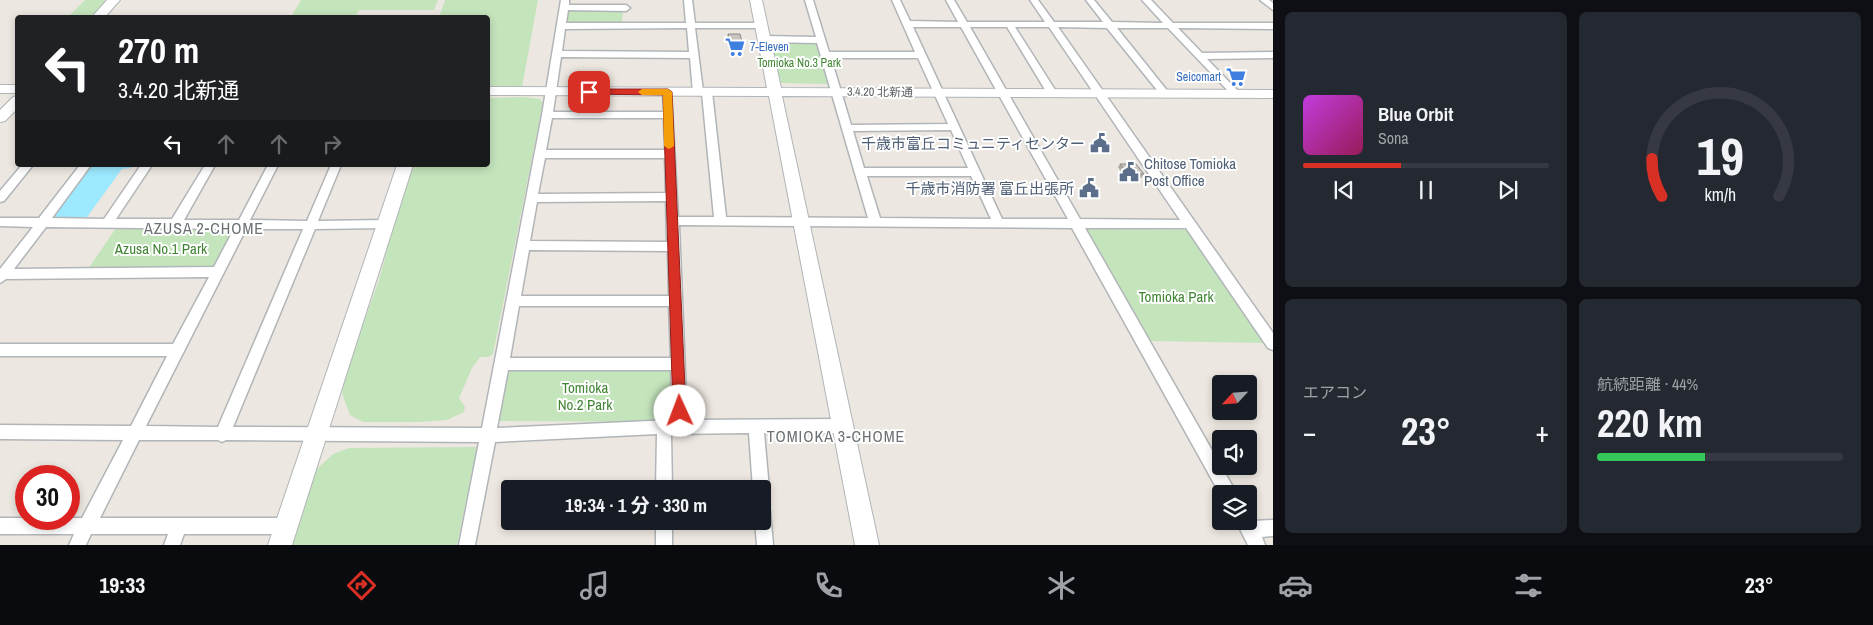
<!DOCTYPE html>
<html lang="ja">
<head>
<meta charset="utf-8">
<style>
	:root { --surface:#171b24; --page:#242831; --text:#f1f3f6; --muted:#9ea1a6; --line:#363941; --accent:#d93025 }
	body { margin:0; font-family:"Archivo Narrow","Noto Sans JP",sans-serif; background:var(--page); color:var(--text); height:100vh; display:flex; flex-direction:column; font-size:19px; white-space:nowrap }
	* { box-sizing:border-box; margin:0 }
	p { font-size:16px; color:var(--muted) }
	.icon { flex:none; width:28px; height:28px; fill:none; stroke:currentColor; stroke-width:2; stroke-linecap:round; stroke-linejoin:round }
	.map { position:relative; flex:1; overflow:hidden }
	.side { display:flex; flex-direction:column; gap:12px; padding:12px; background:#0d0f14; width:600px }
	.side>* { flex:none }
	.hud { position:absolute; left:15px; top:15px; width:475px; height:152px; border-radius:5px; box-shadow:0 2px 8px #0003; background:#202124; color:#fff; overflow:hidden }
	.needle { width:32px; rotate:244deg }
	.tools { position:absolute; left:1212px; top:375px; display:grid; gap:10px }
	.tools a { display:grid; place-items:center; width:45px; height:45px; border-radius:5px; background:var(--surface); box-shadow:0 2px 8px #0003; font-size:25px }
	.speed { position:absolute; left:15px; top:465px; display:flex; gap:10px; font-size:25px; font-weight:700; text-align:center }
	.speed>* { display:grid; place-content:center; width:65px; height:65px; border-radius:50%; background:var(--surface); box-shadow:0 2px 8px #0003; line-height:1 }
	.speed .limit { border:8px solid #d22; background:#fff; color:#111 }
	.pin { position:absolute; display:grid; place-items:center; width:42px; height:42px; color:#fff; margin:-21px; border-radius:10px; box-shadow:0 2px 8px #0006 }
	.me { position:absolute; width:55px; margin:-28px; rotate:358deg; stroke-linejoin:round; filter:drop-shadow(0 0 4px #0008) }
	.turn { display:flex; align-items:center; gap:18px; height:105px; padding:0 20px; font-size:22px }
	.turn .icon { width:65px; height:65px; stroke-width:2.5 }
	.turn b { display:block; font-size:35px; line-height:42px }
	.lanes { display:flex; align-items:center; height:48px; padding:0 20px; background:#0003; justify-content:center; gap:25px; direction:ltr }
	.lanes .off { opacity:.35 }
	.big { font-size:38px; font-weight:700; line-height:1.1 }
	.side .card { flex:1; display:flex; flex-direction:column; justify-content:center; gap:8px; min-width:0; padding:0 18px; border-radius:8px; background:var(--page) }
	.side .dial { align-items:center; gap:0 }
	.dial svg { height:130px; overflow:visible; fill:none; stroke:var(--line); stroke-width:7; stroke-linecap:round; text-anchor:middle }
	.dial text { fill:var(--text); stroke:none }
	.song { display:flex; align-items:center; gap:15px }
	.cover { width:60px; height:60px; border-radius:8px; background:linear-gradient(135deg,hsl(290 70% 55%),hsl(330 70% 35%)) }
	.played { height:5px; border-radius:2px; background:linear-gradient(90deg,var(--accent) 40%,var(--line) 40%) }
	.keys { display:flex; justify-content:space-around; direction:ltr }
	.heat { display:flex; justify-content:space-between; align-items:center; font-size:28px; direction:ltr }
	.charge { height:8px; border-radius:4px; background:linear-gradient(90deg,#34c759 44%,var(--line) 0) }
	.side .tiles { flex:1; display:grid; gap:12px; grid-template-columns:repeat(2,1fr) }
	.trip { position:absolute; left:501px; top:480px; width:270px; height:50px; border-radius:5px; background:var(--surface); box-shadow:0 2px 8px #0003; font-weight:700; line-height:50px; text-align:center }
	.tab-bar { display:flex; height:80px; justify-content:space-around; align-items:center; background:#090b0e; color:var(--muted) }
	.tab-bar .icon { width:35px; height:35px }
	.tab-bar .active { color:var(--accent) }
	.tab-bar b { font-size:22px; color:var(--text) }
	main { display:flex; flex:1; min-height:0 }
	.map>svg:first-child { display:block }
</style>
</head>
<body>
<main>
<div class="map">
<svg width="1273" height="545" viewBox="0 0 1273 545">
	<rect width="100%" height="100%" fill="#ece7e0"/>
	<!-- green -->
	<path fill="#c4e4bc" d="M85,0H107L90,17H68Z
		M301,0H438L434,10H359L355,17H291Z
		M445,0H538L522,87H488V18L439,17Z
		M569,9H623L622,22H567Z
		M771,42H816L828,84L781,83Z
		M523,97L540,99L543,103L493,354L488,357H480L472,368L459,398L465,407L464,412L447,420L421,422H363L350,415L342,393L346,372L379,280L402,194L414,165H488V98Z
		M232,227L235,229L215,266L212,268L88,269L116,228Z
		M1086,229L1187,230L1264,343L1150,341Z
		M509,369L670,370L671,422L499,421Z
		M477,447L457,545H290L315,471L333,454L349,448Z"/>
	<!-- water -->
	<path fill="#9de9ff" d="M91,165H133L131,168L122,169L87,217H52Z"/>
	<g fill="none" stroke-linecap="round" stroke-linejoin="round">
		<defs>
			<path id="street" d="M561,0H569V5H626L630,8L626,11L568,10L566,23H686L684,0H692L695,23H764V27L761,28H695L703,91L707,89L712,92L726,217L868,218L817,43L764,42L760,39L764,36L816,37L805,0H813L829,52H915L892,0H900L910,21L958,22L946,0H954L967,22H1045L1030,0H1038L1054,22H1103L1086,0H1094L1112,22L1163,23L1142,0H1151L1173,23H1273V29L1178,28L1202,53L1273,52V58L1207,59L1238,91L1240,93L1235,96L1232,95L1168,28H1117L1169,93L1164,96L1161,95L1107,28L1058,27L1273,333V350L1268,348L1186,228H1085L1237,494H1221V496L1072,228L679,225L687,420L843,419L848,421L850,426L848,431L843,433H764L769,489L767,494L762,496V489H753L749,433L671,434L672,489H656L657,434L495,442L475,545H459L479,442L226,440L222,442L218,440H139L100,518H286L292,520L294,526L292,532L286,534H184L180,545H164L168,534H91L86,545H69L74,534H0V518H82L123,440L0,439V425L131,426L167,356H0V344H173L209,277L6,279L0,283V269L33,227L0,226V218H39L80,165H91L52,218L104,219L141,165H152L116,219H172L205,165H215L184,220H239L268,165H278L250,220L307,221L331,165H341L318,221L386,220L392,224L386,228L315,229L233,427L482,428L542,115ZM913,27H961L1068,219H1002ZM970,27H1007L1047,93L1052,96L1057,93L1015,27H1049L1180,220L1080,219ZM687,28L689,52L562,51L565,29ZM561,57L690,58L693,92L698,95L702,93L714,217H678L671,90L668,89L663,92L664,112H553ZM831,58H918L948,124L851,125ZM552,118H664L665,150H546ZM951,130L968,168H864L853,131ZM545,158H665L666,193L538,194ZM867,176H971L991,219L880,218ZM666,201L667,242L530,241L537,202ZM46,227L234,229L214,267L14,269ZM246,229H303L218,427L146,426ZM529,250L668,251L669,296H521ZM519,306H669L671,358H510ZM508,370H671L672,420L497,428Z
				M1260,0H1269L1273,3V10Z
				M22,165H33L4,201L0,202V191Z
				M762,503L768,505L770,511L773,545H757L755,521H762Z
				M1249,515L1253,521L1273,520V536L1262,537L1265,545H1248L1236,521H1249Z
				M656,521H672V545H656Z"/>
			<path id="secondary" d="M107,0H120L104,18H91Z
				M750,0H762L781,88L1273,90V98L782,96L879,545H855L769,96L488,95V87L767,88Z
				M0,85H18V93H0Z
				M18,96V108L5,121L0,122V110L13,97Z
				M397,165H413L292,545H268Z"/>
		</defs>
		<!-- street casing -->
		<use href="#street" stroke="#b1b5b8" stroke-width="3"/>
		<!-- secondary casing -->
		<use href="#secondary" stroke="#b0b5b8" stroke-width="2"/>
		<!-- street -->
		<use href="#street" fill="#fff" fill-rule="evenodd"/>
		<!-- secondary -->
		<use href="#secondary" fill="#fff" fill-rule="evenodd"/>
	</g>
	<!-- wall -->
	<path fill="#ada9a4" d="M728,34L743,46L742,53H730L727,41Z
		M1120,164L1144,174L1141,178H1125L1118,167Z"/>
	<!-- building -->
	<path fill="#c9c4bf" stroke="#8d8986" d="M728,34H740L743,46H730Z
		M1120,164H1136L1144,174H1128Z"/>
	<!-- route -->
	<path fill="#d93025" stroke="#8d1f18" d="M589,89H668L672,92L686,411L684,416L680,417L675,416L673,411L663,95L586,94V90Z"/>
	<!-- slow -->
	<path fill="#f59e0b" d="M668,89L672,92L674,146L669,149L664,146L663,95H642L638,92L642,89Z"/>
	<!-- icons -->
	<defs>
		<symbol id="supermarket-bare" viewBox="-9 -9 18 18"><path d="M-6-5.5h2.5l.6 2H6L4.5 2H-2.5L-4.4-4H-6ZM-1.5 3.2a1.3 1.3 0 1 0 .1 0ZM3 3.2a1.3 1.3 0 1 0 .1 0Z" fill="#3f7fe0" stroke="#fff" stroke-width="2.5" paint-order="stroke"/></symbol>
		<symbol id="civic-bare" viewBox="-9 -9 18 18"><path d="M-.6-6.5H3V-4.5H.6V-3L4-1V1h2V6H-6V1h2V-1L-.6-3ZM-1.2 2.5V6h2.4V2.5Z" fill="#5c6f8a" stroke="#fff" stroke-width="2.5" paint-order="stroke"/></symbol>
	</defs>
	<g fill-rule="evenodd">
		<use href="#supermarket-bare" x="721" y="33" width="28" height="28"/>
		<use href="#supermarket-bare" x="1222" y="63" width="28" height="28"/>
		<use href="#civic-bare" x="1086" y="129" width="28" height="28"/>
		<use href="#civic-bare" x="1115" y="158" width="28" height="28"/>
		<use href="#civic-bare" x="1075" y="174" width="28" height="28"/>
	</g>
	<g text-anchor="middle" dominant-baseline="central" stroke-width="4" stroke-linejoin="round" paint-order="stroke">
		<!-- far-shop labels -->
		<g font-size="12" fill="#366cbe" stroke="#fff" text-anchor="start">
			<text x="750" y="47">7-Eleven</text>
			<text x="1221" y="77" text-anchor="end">Seicomart</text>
		</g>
		<!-- far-park labels -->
		<g font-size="12" fill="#418534" stroke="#fff">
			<text x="799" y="63">Tomioka No.3 Park</text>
		</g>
		<!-- far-street labels -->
		<g font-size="12" fill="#595e61" stroke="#fff">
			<text transform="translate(880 92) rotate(1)">3.4.20 北新通</text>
		</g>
		<!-- service labels -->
		<g font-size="15" fill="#4e5e75" stroke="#fff" text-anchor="end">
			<text x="1085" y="143">千歳市富丘コミュニティセンター</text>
			<text x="1144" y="163" text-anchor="start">Chitose Tomioka<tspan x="1144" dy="17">Post Office</tspan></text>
			<text x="1074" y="188">千歳市消防署 富丘出張所</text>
		</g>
		<!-- park labels -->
		<g font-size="15" fill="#418534" stroke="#fff">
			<text x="161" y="248">Azusa No.1 Park</text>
			<text x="1176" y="296">Tomioka Park</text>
			<text x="585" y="387">Tomioka<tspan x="585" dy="17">No.2 Park</tspan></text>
		</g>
		<!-- neighbourhood labels -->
		<g font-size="16" letter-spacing="1" fill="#6a7073" stroke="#fff">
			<text x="204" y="228">AZUSA 2-CHOME</text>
			<text x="836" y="436">TOMIOKA 3-CHOME</text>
		</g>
	</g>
</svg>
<div class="tools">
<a><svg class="needle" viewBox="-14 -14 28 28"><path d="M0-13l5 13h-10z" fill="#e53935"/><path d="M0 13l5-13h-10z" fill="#9ea1a6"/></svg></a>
<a><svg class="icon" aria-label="sound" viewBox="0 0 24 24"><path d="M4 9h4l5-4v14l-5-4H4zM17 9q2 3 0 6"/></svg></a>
<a><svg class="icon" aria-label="layers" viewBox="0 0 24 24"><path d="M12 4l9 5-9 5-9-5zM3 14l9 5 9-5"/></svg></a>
</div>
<div class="speed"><div class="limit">30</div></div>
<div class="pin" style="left:589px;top:92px;background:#d93025"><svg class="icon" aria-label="arrive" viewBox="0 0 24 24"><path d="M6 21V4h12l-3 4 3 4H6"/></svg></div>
<svg class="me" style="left:680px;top:411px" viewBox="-20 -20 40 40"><circle r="19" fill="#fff"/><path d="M0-13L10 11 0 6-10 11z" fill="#d93025"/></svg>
<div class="trip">19:34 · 1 分 · 330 m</div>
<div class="hud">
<div class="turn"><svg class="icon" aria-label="left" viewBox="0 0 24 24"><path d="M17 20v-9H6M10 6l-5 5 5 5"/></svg><div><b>270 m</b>3.4.20 北新通</div></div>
<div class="lanes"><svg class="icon" aria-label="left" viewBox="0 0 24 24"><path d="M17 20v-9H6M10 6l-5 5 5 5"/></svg><svg class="icon off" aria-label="ahead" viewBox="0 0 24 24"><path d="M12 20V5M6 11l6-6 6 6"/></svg><svg class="icon off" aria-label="ahead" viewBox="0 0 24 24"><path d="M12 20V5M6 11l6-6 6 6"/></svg><svg class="icon off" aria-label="right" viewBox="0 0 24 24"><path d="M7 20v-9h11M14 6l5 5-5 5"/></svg></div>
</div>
</div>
<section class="side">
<div class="tiles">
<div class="card">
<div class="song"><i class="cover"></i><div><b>Blue Orbit</b><p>Sona</p></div></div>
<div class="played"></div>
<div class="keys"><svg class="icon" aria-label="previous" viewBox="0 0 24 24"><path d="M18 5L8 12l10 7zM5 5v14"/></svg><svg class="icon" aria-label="pause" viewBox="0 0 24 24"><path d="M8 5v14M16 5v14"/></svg><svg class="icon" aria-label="next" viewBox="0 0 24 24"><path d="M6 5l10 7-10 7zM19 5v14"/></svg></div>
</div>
<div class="card dial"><svg viewBox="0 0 100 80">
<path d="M14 69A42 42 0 1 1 86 69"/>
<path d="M14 69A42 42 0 0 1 8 46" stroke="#d93025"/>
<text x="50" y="56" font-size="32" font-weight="700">19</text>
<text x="50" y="72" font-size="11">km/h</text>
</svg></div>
<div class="card"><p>エアコン</p>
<div class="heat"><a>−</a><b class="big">23°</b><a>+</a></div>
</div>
<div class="card"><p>航続距離 · 44%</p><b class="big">220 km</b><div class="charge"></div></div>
</div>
</section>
</main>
<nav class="tab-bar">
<b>19:33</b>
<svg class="icon active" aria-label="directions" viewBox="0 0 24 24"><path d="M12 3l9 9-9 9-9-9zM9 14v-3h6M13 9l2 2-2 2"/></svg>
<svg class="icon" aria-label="music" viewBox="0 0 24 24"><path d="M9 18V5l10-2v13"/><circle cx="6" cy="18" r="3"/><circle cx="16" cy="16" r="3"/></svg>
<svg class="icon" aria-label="phone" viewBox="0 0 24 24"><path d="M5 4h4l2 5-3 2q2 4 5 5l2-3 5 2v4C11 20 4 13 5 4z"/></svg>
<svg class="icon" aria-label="climate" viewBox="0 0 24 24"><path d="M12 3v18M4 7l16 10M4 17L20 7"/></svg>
<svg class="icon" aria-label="car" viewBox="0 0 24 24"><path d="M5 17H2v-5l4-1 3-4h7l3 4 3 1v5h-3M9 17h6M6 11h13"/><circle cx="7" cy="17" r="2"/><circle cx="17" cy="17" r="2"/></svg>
<svg class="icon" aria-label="filters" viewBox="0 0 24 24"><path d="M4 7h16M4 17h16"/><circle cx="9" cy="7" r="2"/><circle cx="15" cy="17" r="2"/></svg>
<b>23°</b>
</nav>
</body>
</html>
